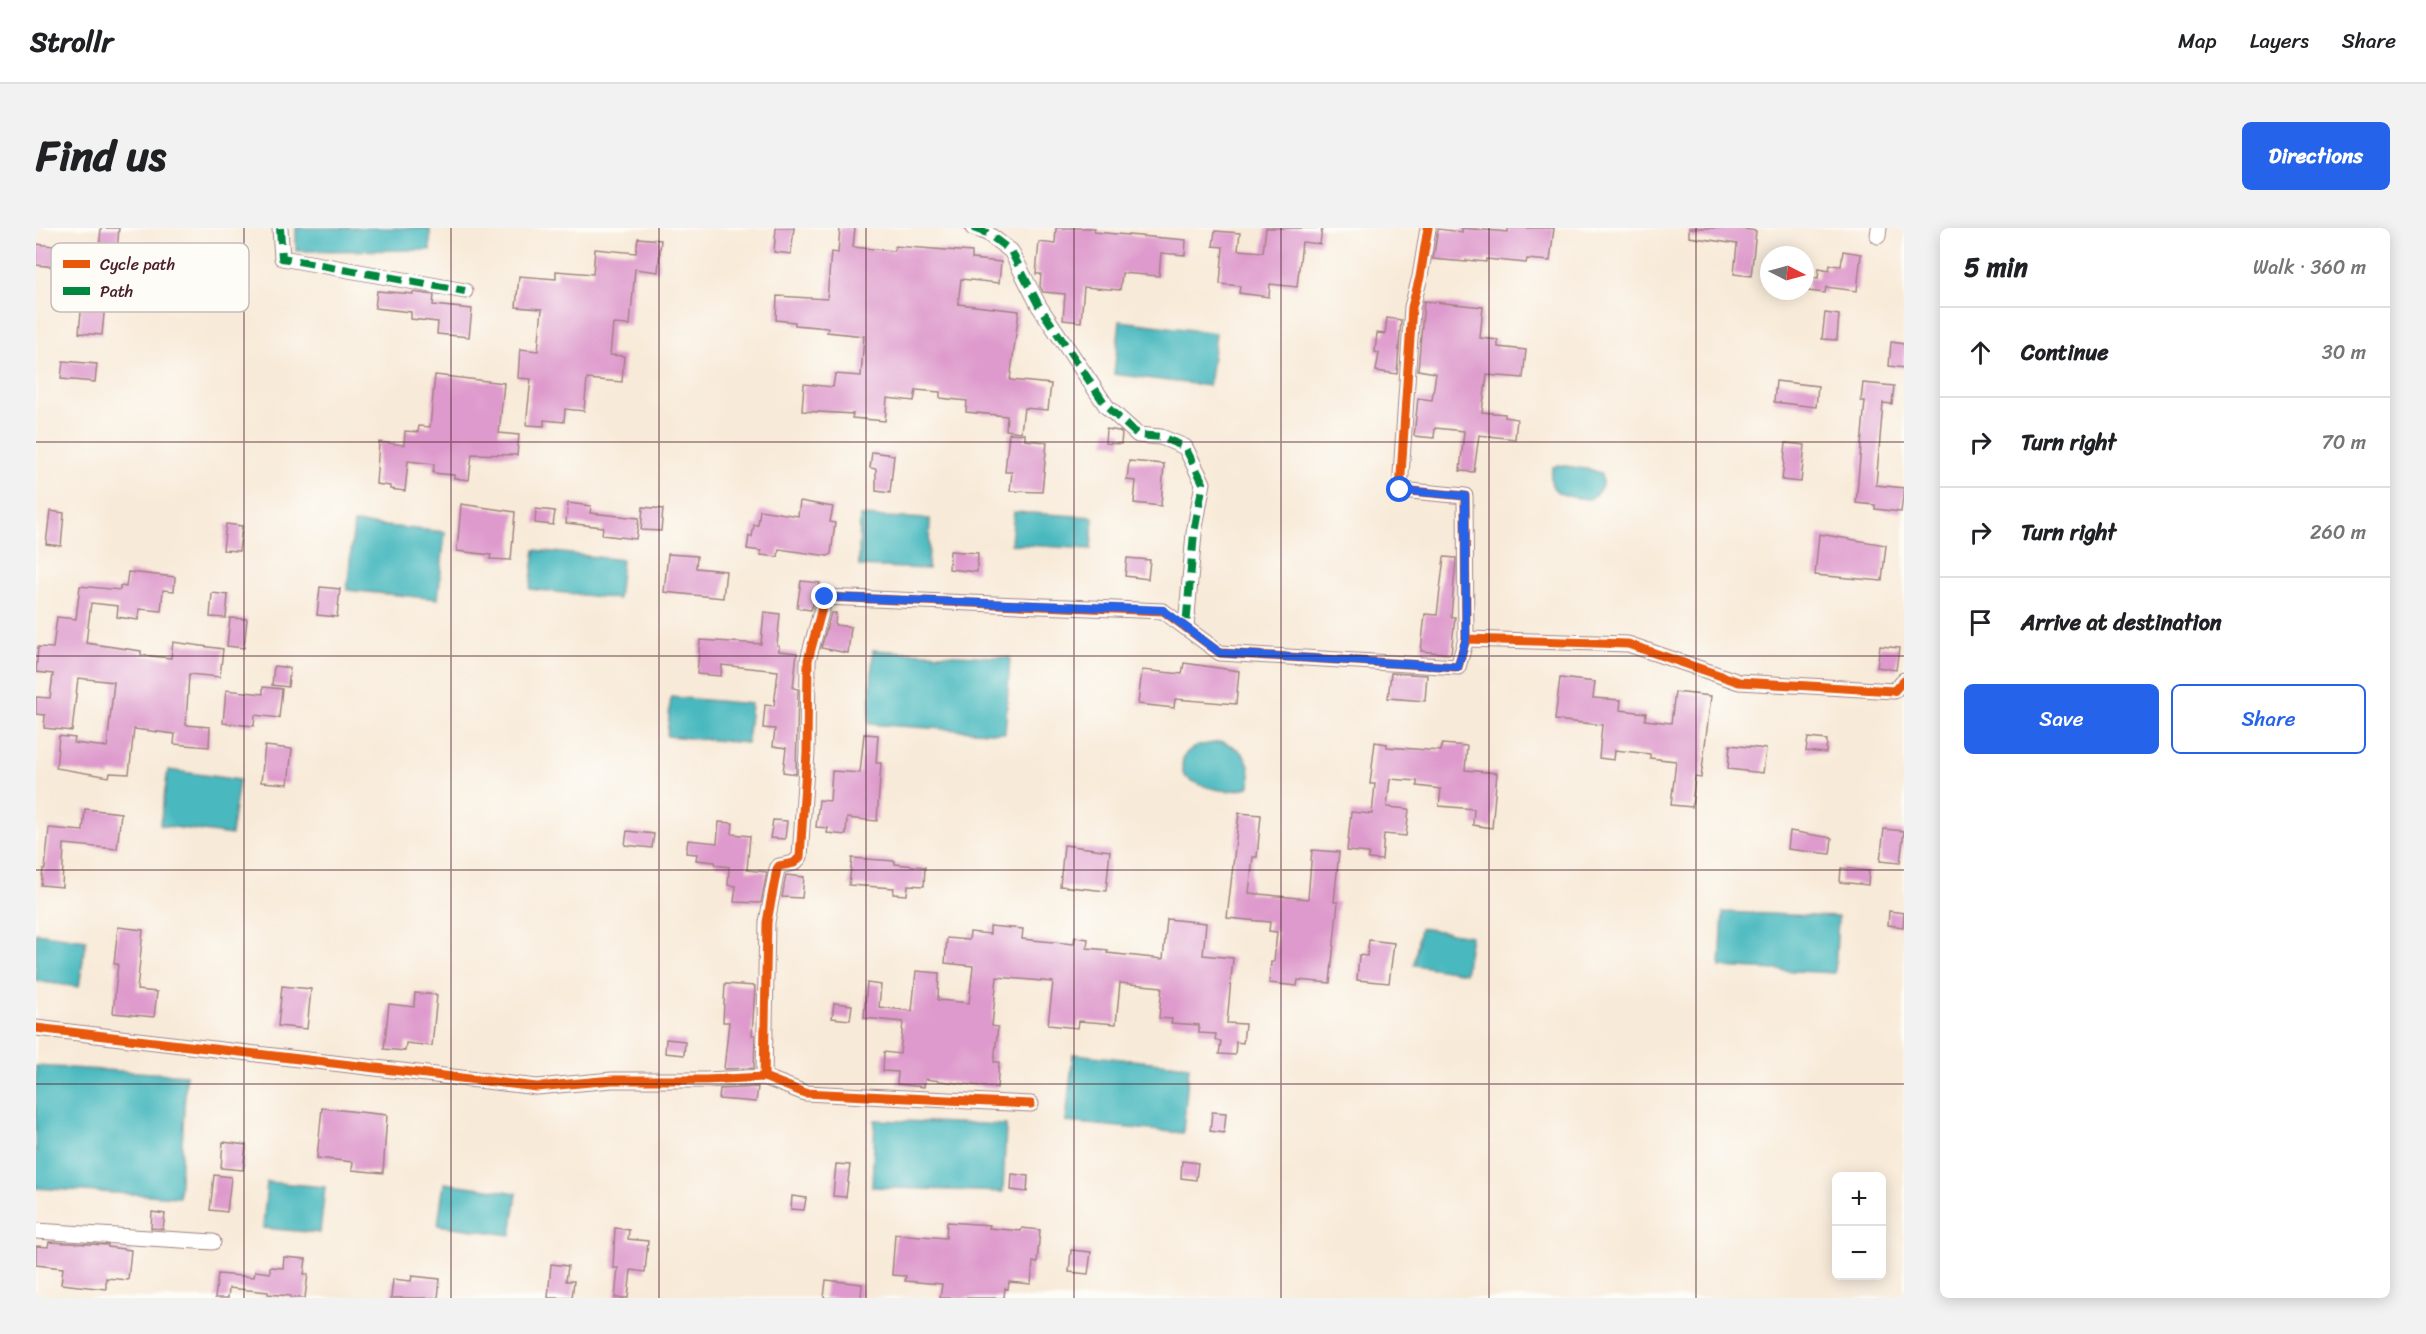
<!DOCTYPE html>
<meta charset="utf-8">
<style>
body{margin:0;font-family:Sriracha,sans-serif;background:#f2f2f2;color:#202124}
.controls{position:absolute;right:18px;bottom:18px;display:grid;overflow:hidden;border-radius:9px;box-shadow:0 3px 15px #0003}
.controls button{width:54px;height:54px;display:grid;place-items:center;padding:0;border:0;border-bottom:2px solid #e0e0e0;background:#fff;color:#202124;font:30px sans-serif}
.compass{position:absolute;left:1724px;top:18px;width:54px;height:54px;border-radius:50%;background:#fff;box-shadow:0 3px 15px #0003;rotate:96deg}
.stop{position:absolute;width:18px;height:18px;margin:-14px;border:4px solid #2563eb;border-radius:50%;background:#fff}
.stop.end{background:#2563eb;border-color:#fff;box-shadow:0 2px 6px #0008}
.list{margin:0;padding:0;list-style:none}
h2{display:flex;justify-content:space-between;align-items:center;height:78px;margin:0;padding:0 24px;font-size:26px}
h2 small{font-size:20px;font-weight:400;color:#757577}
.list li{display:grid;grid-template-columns:39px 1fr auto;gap:18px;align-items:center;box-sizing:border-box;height:90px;padding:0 24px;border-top:2px solid #e0e0e0}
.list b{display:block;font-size:22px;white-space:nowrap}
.list em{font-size:20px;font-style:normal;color:#757577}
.actions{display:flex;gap:12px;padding:18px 24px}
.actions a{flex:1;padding:14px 0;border:2px solid #2563eb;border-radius:9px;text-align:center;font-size:21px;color:#2563eb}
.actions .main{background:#2563eb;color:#fff}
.icon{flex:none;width:33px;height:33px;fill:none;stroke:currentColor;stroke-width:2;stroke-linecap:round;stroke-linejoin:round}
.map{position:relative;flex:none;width:1868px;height:1070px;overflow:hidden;border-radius:9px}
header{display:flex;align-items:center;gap:36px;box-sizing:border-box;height:84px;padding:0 30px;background:#fff;border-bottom:2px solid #e0e0e0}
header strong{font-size:28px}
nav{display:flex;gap:33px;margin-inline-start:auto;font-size:21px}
.intro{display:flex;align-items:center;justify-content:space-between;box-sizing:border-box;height:144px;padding:0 36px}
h1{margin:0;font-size:42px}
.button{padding:15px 27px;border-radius:9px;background:#2563eb;color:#fff;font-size:21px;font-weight:700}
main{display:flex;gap:36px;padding:0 36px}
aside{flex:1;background:#fff;border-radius:9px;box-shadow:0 3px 15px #0003}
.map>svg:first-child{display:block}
.water{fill:#4ab9bf;stroke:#4a6c75;stroke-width:1.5}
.building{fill:#de9acc}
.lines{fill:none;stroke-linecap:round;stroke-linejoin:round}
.minor-casing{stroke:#a18482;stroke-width:17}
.minor{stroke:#fff;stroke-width:15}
.quiet{stroke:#00873e;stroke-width:8;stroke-dasharray:15 8;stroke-linecap:butt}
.cycleway-casing{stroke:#fdfcf7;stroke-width:13}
.cycleway{stroke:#e8590c;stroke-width:9}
.route{stroke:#2563eb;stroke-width:8}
.grid{fill:none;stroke:#4a1f2b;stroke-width:1.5;stroke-opacity:0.55}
.key{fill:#fdfcf7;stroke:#c7baba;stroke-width:1.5}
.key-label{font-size:16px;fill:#4a1f2b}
</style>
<header>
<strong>Strollr</strong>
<nav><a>Map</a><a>Layers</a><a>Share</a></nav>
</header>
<div class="intro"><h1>Find us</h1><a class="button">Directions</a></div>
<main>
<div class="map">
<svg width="1868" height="1070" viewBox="0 0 1868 1070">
<rect width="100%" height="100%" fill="#fdfcf7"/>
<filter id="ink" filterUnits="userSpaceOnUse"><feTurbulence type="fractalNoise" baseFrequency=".0167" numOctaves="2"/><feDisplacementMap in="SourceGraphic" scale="12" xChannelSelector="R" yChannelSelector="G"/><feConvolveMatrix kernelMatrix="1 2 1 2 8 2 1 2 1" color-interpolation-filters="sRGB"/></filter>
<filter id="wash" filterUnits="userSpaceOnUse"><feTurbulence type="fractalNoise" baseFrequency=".008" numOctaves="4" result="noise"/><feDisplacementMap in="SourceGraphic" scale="24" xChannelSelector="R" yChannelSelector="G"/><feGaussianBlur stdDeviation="1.35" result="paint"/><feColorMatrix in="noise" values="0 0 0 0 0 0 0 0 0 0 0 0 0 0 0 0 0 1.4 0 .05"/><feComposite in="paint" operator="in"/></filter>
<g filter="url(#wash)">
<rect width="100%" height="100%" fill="#f8ead8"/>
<g class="water">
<polygon points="260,0 394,0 394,22 260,23"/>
<polygon points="1084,93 1180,105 1173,158 1078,146"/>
<path d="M1522,237L1556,242L1564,245C1570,257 1563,264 1554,271C1533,269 1507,268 1517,239Z"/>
<polygon points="978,284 1057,289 1055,321 975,316"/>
<polygon points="824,288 894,291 892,341 823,338"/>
<polygon points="318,295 409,304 402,371 311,362"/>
<polygon points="499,322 586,332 582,371 494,361"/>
<polygon points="837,422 974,430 969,505 833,496"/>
<polygon points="635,469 715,476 711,515 631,508"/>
<path d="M1187,514C1211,523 1215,533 1214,558C1194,568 1166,560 1148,548C1139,519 1164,516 1187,514Z"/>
<polygon points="132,542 203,552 195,607 124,597"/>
<polygon points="1687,684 1802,689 1799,745 1684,739"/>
<polygon points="1384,700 1435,708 1429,745 1378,737"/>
<polygon points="0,705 50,712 43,759 0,753"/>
<polygon points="1037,826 1153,838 1147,905 1030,894"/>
<polygon points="0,838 150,847 143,969 0,960"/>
<polygon points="839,892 970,897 967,964 836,959"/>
<polygon points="231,954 289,959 284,1005 227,1000"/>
<polygon points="408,955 481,965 475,1007 402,997"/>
</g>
<g id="blocks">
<g class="building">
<polygon points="65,0 83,0 79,45 72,44 66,107 43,105 49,42 0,37 0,16 63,23"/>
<polygon points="740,0 758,0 755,26 738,24"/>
<polygon points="804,0 819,0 817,19 858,23 859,18 936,24 936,31 965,34 963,55 925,51 922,76 983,83 974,152 1015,156 1012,182 988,180 985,204 970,202 971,188 930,184 931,173 904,170 904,164 880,162 878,173 851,170 849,193 816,190 817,186 766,183 768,156 797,159 799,146 825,148 828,108 791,104 792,100 759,97 759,94 740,92 741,68 791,71 795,24 802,25"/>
<polygon points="1020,0 1059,0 1058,4 1150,12 1149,27 1125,25 1123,48 1086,45 1084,62 1048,59 1045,94 1027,92 1029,66 1007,64 1004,58 1005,46 1000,46 1003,14 1019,16"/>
<polygon points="1230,0 1286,0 1284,16 1266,14 1261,59 1234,56 1233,69 1203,65 1204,58 1184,56 1187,19 1177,18 1179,3 1204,5 1202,22 1227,24"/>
<polygon points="1426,0 1472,4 1472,0 1518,0 1514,33 1491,31 1490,35 1450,31 1450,34 1430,32 1430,34 1397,31 1402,1 1426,4"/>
<polygon points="1653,0 1703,0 1720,3 1715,48 1698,46 1701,16 1653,9"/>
<polygon points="602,10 625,12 622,44 599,41 594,97 577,96 574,127 588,128 586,154 551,151 548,183 529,181 528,194 508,192 508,198 490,197 495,151 482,150 484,121 502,123 506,81 480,79 483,48 520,51 520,43 557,46 559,21 600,25"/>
<polygon points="1807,23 1825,26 1821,63 1790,59 1789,65 1772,63 1773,49 1782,50 1783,40 1793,42 1794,37 1805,38"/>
<polygon points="341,63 377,66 377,64 398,67 397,77 436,81 433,109 401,106 402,94 375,91 375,84 339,80"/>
<polygon points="1388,73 1447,79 1444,110 1462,112 1462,119 1490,122 1487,150 1451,147 1446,184 1469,186 1469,189 1481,191 1479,211 1443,207 1438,244 1424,243 1428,203 1399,200 1398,210 1378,208 1382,170 1396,172 1400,145 1382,142"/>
<polygon points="1789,85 1803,87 1801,112 1786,111"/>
<polygon points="1351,90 1365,92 1361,146 1340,143 1343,125 1339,124 1341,105 1349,106"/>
<polygon points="1855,114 1868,116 1868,140 1853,138"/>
<polygon points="27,133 61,136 59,154 25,151"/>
<polygon points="399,147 468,155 463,205 483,207 481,227 436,226 433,252 418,250 418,247 397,245 398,236 372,233 369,263 354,261 354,258 340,256 343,214 368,217 369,203 382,204 383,198 394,199"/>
<polygon points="1740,153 1782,158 1780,179 1738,174"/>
<polygon points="1827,155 1858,158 1856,176 1847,175 1840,257 1868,260 1865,284 1839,281 1839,277 1820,275 1829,173 1825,173"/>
<polygon points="1070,201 1083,203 1086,205 1085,216 1069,215"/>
<polygon points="973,205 989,206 989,212 1011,214 1006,264 974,263 976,244 969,244"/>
<polygon points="1750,215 1769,217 1765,254 1746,252"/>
<polygon points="836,224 858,227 854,265 840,263 840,241 834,240"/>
<polygon points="1093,233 1128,236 1125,278 1098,275 1100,253 1091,252"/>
<polygon points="764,273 797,279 794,294 799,295 795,326 792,328 743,321 742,329 725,327 725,323 711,321 713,308 716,309 718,297 722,297 724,282 762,288"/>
<polygon points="532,275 555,278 554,285 603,290 600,311 566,307 567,299 530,295"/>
<polygon points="425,276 479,284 475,332 454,331 455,327 421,323"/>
<polygon points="607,279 627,281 625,303 605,302"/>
<polygon points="500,281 519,283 517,297 499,295"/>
<polygon points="14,283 28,285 25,318 10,316"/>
<polygon points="190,296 206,298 203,323 187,322"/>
<polygon points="1783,306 1850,317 1846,353 1779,347"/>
<polygon points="914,323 942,325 941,344 913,341"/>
<polygon points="632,326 661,328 660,340 690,343 687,370 628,364"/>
<polygon points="1408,329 1420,330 1415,389 1419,389 1415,426 1385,423 1389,386 1401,387"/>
<polygon points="1091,330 1114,332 1112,351 1089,348"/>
<polygon points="92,344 139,349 138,363 127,362 125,383 103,381 102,392 81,389 82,378 55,375 50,415 105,423 105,427 135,430 137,414 187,421 184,449 153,446 150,497 174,499 173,519 138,516 139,506 98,501 93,546 74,545 73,549 20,540 23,508 39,510 38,515 71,519 78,454 42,450 36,503 8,500 9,487 0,486 0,469 14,470 17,446 0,444 2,419 17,420 21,389 40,391 44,358 84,362 84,358 90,359"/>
<polygon points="765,353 784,355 775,382 761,380"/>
<polygon points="284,359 304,361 301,389 281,387"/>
<polygon points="176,365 192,367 190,390 174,389"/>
<polygon points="728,384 744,386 741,417 743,418 743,423 761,425 757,460 762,461 760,546 747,544 750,520 737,518 739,501 727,500 729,477 738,478 742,443 686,437 685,448 661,446 664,412 725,416"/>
<polygon points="795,385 800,385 799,397 815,399 812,425 785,420"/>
<polygon points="194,390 211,391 208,420 191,418"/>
<polygon points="1844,418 1863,420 1860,442 1841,439"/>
<polygon points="1148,435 1203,443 1200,476 1139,471 1138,480 1102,476 1106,442 1146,446"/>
<polygon points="238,438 254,440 252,459 236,457"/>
<polygon points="1355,445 1391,447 1389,473 1352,470"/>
<polygon points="1524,450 1559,454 1557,470 1585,472 1584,482 1610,485 1609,492 1635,495 1639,464 1675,468 1665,550 1659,549 1656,579 1635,577 1640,533 1614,530 1614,526 1579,522 1578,532 1563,530 1566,497 1519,492"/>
<polygon points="227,459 246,461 243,490 219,487 218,498 187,495 190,462 227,466"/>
<polygon points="828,506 842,507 840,535 845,535 841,593 811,590 810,607 791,605 792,600 780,599 783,572 794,573 796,543 824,545"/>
<polygon points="1772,510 1791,512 1790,525 1770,523"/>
<polygon points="1339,514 1351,516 1351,519 1405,523 1406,516 1431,518 1429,542 1461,545 1456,600 1437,597 1438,581 1403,578 1405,561 1381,558 1381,553 1354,551 1351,579 1373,581 1370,608 1348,606 1346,632 1332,631 1333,625 1311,623 1315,584 1336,586 1339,556 1334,556"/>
<polygon points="1694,517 1730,521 1727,545 1692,541"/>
<polygon points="229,518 256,521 252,556 225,554"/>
<polygon points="49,581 85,585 81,621 28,616 26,659 5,657 7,641 9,641 13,600 47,603"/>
<polygon points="1203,585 1225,587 1221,629 1217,629 1213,665 1272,671 1276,622 1303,624 1298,674 1302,674 1294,755 1262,752 1261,758 1233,755 1235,734 1238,734 1241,704 1233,703 1234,694 1191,690"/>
<polygon points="737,592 751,593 749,611 734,610"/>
<polygon points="683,594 697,595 696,606 714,608 711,642 731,644 725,675 698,674 700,658 692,657 693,639 679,637 679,634 660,632 661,626 650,625 652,612 681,615"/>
<polygon points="1848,601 1868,603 1864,635 1844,633"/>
<polygon points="591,603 618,606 616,620 589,617"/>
<polygon points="1754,603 1796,610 1794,626 1752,621"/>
<polygon points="1028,617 1074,623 1070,663 1024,658"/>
<polygon points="816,630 859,633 859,636 889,639 888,658 872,657 871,667 857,666 858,660 813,657"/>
<polygon points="1805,640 1833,643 1832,657 1804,654"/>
<polygon points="750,647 768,649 766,670 746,669"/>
<polygon points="1853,683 1868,685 1867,699 1852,697"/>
<polygon points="1131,691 1170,695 1167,727 1197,730 1191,795 1209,796 1207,815 1200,814 1199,827 1183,826 1185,813 1179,812 1180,806 1163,805 1163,797 1135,795 1136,791 1123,790 1126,759 1084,755 1080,796 1043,793 1042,800 1012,797 1017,754 961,749 956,798 962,799 958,834 963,834 961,860 889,851 888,859 861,856 862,844 847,843 848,824 864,826 867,794 828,790 831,755 845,757 843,779 876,783 880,743 903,745 902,772 933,775 937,738 909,735 911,710 933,712 934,704 954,706 954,698 987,701 986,711 1038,716 1039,709 1052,711 1051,720 1072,722 1071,725 1127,731"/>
<polygon points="82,699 107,702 101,762 121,764 118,789 77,785 82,736 78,736"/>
<polygon points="1333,712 1358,715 1353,755 1321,752 1323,727 1331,728"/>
<polygon points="689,756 719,758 716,807 719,807 718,840 688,841 693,794 687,794"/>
<polygon points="246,758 275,761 271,801 242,798"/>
<polygon points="379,765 401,767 396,818 370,815 369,823 348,821 353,776 378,779"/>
<polygon points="798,775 816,777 814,792 796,790"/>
<polygon points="630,811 649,813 648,827 629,825"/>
<polygon points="722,859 720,874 683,871 684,861"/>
<polygon points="286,880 351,887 347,945 316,942 317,934 281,930"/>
<polygon points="1176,884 1190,885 1188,905 1174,903"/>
<polygon points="187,914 210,917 207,942 185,940"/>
<polygon points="1146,933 1162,935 1160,952 1145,950"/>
<polygon points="800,936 814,937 810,969 797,968"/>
<polygon points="976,946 992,948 991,964 975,962"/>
<polygon points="178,947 195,949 191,984 174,982"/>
<polygon points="756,968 770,970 768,982 755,981"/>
<polygon points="116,984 129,986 127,1001 115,1000"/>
<polygon points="911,994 954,997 953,1000 985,1003 986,1000 1004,1002 1001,1035 997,1034 995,1056 973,1054 972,1061 969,1060 968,1070 904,1070 906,1056 869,1053 870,1048 856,1047 859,1006 910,1010"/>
<polygon points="579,1000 593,1002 592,1011 612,1013 609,1044 595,1042 592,1070 579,1070 582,1040 577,1040"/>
<polygon points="13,1014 72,1017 72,1019 95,1022 92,1052 70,1050 70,1061 25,1056 27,1040 0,1037 0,1018 12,1019"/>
<polygon points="1035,1022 1055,1024 1052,1046 1033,1044"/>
<polygon points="248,1029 270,1031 268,1046 272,1046 269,1070 254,1070 254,1068 232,1066 232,1064 193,1060 192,1070 179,1070 182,1046 218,1049 219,1043 234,1045 234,1039 247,1040"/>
<polygon points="515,1036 532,1038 530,1053 538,1053 536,1070 512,1070"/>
<polygon points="376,1048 404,1051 402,1070 355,1070 357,1051 375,1053"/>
<polygon points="790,1052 826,1056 825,1070 788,1070"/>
</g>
</g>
</g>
<g filter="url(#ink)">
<use href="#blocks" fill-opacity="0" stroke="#a18482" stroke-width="1.5"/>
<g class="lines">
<defs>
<g id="minor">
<polyline points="244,0 246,30 429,63"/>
<polyline points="937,0 951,5 975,23 1003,78 1071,179 1102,207 1125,209 1149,219 1167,255 1158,305 1150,399"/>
<polyline points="1392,0 1384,49 1376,79 1364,262 1429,268 1430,411 1592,416 1703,454 1858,463 1868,452"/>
<polyline points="1842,8 1843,0"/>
<polyline points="0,800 501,859 576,852 670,852 728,849 769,865 995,876"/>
<polyline points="728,849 731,694 741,641 743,638 758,635 764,629 771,525 772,432 789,369 1127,383 1184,425 1422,439 1430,411"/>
<polyline points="0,1003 177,1014"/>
</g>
</defs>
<use href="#minor" class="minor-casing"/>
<use href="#minor" class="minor"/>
<g class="quiet">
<polyline points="244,0 246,30 429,63"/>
<polyline points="937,0 951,5 975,23 1003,78 1071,179 1102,207 1125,209 1149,219 1167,255 1158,305 1150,399"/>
</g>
<defs>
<g id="cycleway">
<polyline points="1392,0 1384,49 1376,79 1364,262 1429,268 1430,411 1592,416 1703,454 1858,463 1868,452"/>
<polyline points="0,800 501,859 576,852 670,852 728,849 769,865 995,876"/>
<polyline points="728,849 731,694 741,641 743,638 758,635 764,629 771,525 772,432 789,369 1127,383 1184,425 1422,439 1430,411"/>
</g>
</defs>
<use href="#cycleway" class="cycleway-casing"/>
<use href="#cycleway" class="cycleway"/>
</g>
</g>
<g class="lines" filter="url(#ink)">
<polyline class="route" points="789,369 1127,382 1184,425 1422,439 1430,411 1429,268 1364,262"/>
</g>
<path class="grid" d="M208,0V1070M415,0V1070M623,0V1070M830,0V1070M1038,0V1070M1245,0V1070M1453,0V1070M1660,0V1070M0,214H1868M0,428H1868M0,642H1868M0,856H1868"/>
<rect x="15" y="15" width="198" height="69" rx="9" class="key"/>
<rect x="27" y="32" width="27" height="8" fill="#e8590c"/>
<rect x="27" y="59" width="27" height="8" fill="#00873e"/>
<g class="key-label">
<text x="64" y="42">Cycle path</text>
<text x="64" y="69">Path</text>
</g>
</svg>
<div class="controls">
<button>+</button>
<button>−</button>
</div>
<svg class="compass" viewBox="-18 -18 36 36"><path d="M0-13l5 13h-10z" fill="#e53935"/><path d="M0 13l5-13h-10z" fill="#757577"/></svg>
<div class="stop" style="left:1364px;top:262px"></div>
<div class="stop end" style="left:789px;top:369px"></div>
</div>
<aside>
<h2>5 min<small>Walk · 360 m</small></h2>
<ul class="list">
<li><svg class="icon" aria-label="ahead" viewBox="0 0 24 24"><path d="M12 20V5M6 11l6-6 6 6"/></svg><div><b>Continue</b></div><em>30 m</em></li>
<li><svg class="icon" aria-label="right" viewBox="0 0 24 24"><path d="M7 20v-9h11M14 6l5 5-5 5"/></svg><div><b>Turn right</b></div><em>70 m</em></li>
<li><svg class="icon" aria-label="right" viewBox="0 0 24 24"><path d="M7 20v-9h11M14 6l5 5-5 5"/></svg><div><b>Turn right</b></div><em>260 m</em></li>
<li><svg class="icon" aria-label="arrive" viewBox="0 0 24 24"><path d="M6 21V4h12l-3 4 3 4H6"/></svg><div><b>Arrive at destination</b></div></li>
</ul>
<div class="actions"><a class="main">Save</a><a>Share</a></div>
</aside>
</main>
